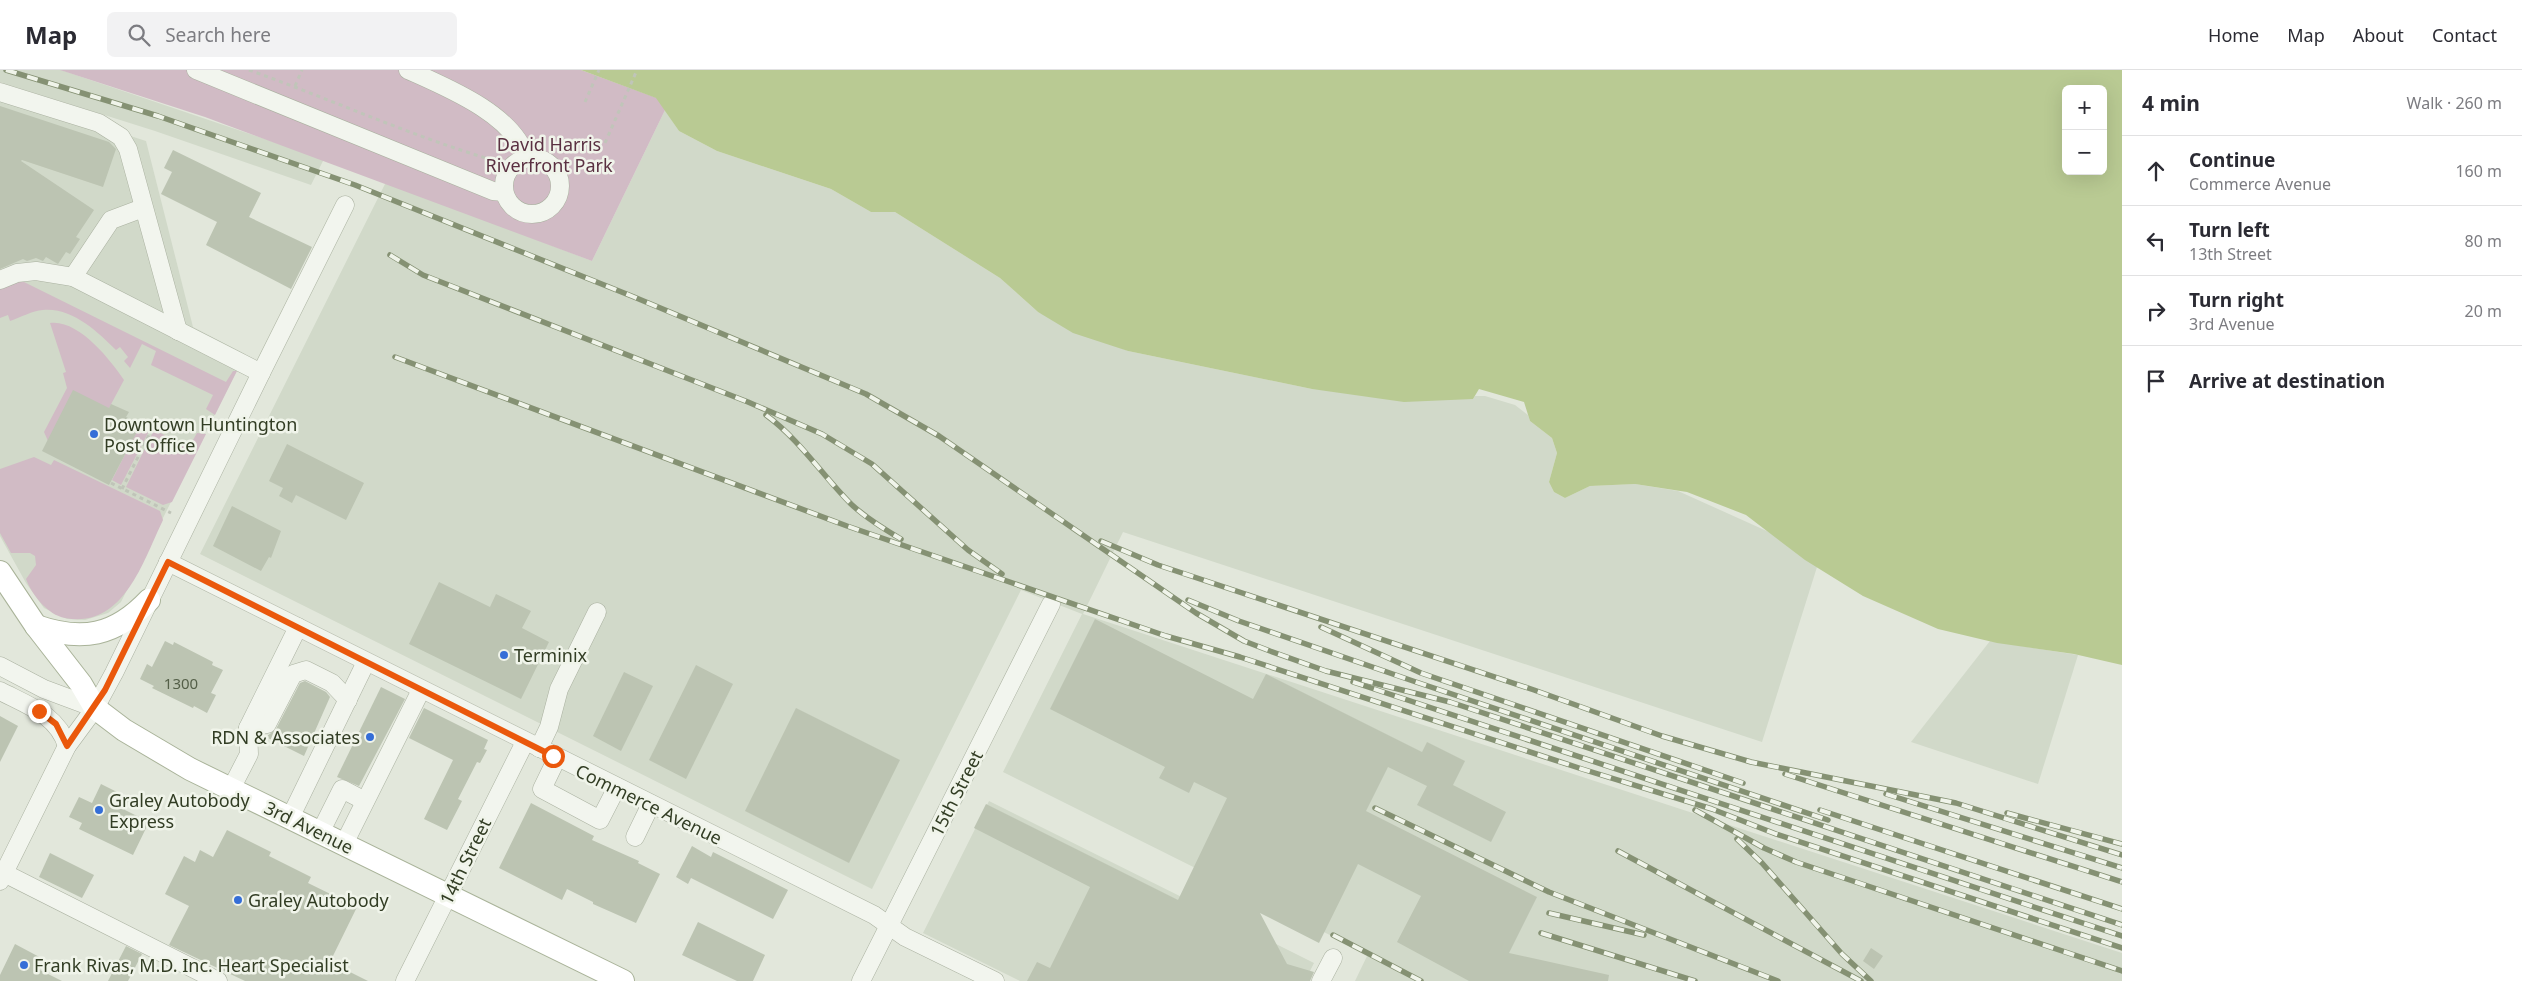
<!DOCTYPE html>
<meta charset="utf-8">
<style>
body{margin:0;font-family:"Noto Sans",sans-serif;background:#f2f2f3;color:#2b2b33}
.controls{position:absolute;right:15px;top:15px;display:grid;overflow:hidden;border-radius:8px;box-shadow:0 5px 20px #0002}
.controls button{width:45px;height:45px;display:grid;place-items:center;padding:0;border:0;border-bottom:1px solid #e1e1e2;background:#fff;color:#2b2b33;font:25px sans-serif}
.stop{position:absolute;width:15px;height:15px;margin:-11px;border:4px solid #ea580c;border-radius:50%;background:#fff}
.stop.end{background:#ea580c;border-color:#fff;box-shadow:0 1px 5px #0008}
.list{margin:0;padding:0;list-style:none}
h2{display:flex;justify-content:space-between;align-items:center;height:65px;margin:0;padding:0 20px;font-size:21px}
h2 small{font-size:16px;font-weight:400;color:#7c7c81}
.list li{display:grid;grid-template-columns:32px 1fr auto;gap:15px;align-items:center;box-sizing:border-box;height:70px;padding:0 20px;border-top:1px solid #e1e1e2}
.list b{display:block;font-size:19px;white-space:nowrap}
.list p{margin:0;font-size:16px;white-space:nowrap;color:#7c7c81}
.list em{font-size:16px;font-style:normal;color:#7c7c81}
.icon{flex:none;width:28px;height:28px;fill:none;stroke:currentColor;stroke-width:2;stroke-linecap:round;stroke-linejoin:round}
.map{position:relative;flex:none;width:2122px;height:911px;overflow:hidden}
header{display:flex;align-items:center;gap:30px;box-sizing:border-box;height:70px;padding:0 25px;background:#fff;border-bottom:1px solid #e1e1e2}
header strong{font-size:24px}
nav{display:flex;gap:28px;margin-inline-start:auto;font-size:18px}
.search{width:350px;height:45px;background:#f2f2f3;display:flex;align-items:center;gap:12px;box-sizing:border-box;padding:0 18px;border-radius:8px;color:#7c7c81;font-size:19px}
main{display:flex}
aside{flex:1;background:#fff}
.map>svg:first-child{display:block}
.built{fill:#d1d9c9}
.green{fill:#d1bbc5}
.water{fill:#b9ca93;fill-rule:evenodd}
.building{fill:#bcc4b2}
.lines{fill:none;stroke-linecap:round;stroke-linejoin:round}
.minor-casing{stroke:#aab1a0;stroke-width:19}
.major-casing{stroke:#a9b399;stroke-width:24}
.path{stroke:#c0c5b9;stroke-width:3;stroke-dasharray:4 4;stroke-linecap:butt}
.minor{stroke:#f2f5ee;stroke-width:18}
.major{stroke:#fff;stroke-width:22}
.rail-casing{stroke:#859173;stroke-width:5.5}
.rail{stroke:#f0f4ea;stroke-width:4;stroke-dasharray:11;stroke-linecap:butt}
.route{stroke:#ea580c;stroke-width:6}
.poi-dot{fill:#356ed7;stroke:#f0f4ea;stroke-width:2}
.labels{text-anchor:middle;dominant-baseline:central;stroke-width:5;stroke-linejoin:round;paint-order:stroke}
.number-label{font-size:15px;fill:#545f48}
.park-label{font-size:18px;fill:#5a3041;stroke:#f0f4ea}
.poi-label{font-size:18px;fill:#323d24;stroke:#f0f4ea;text-anchor:start}
.street-label{font-size:18px;fill:#323d24;stroke:#f0f4ea}
</style>
<header>
<strong>Map</strong>
<div class="search"><svg class="icon" aria-label="search" viewBox="0 0 24 24"><circle cx="10" cy="10" r="6"/><path d="M15 15l6 6"/></svg>Search here</div>
<nav><a>Home</a><a>Map</a><a>About</a><a>Contact</a></nav>
</header>
<main>
<div class="map">
<svg width="2122" height="911" viewBox="0 0 2122 911">
<rect width="100%" height="100%" fill="#e2e7db"/>
<g class="built">
<polygon points="0,0 61,0 324,89 311,115 155,61 0,12"/>
<polygon points="0,24 146,71 193,257 245,284 121,532 108,543 85,550 67,549 44,538 26,513 0,466"/>
<polygon points="665,40 679,61 717,81 831,119 871,142 895,142 1000,208 1038,242 1128,281 1312,319 1473,329 1475,326 1485,326 1515,335 1528,345 1530,351 1552,368 1557,383 1549,412 1554,422 1565,428 1590,416 1635,414 1678,421 1769,462 1817,497 1762,672 1123,462 1083,544 2122,883 2122,911 1355,911 1368,884 1003,702 1082,544 1021,520 872,819 200,484 386,112 592,191"/>
<polygon points="1990,571 2078,585 2038,714 1911,672"/>
<polygon points="989,731 1314,893 1305,911 1020,911 923,863"/>
</g>
<g class="green">
<polygon points="60,0 581,0 657,28 665,40 592,191 205,47"/>
<path d="M22,211L226,312L233,301H237L215,345L206,339L213,325L151,295L156,281L142,274L130,298L124,291L128,287L120,277L116,280C98,262 72,237 43,240C32,241 21,247 10,251L8,245L0,248V218Z"/>
<path d="M50,253C78,249 110,289 124,310L109,338L48,371L44,362L67,318L63,303L66,302Z"/>
<polygon points="139,357 149,361 121,415 112,410"/>
<polygon points="154,360 189,377 197,363 206,364 172,432 163,435 126,417"/>
<path d="M34,387L51,395L54,390L160,441L163,450C143,491 124,559 65,548C48,545 32,525 26,509L36,495L35,486L30,483H11L0,463V399Z"/>
</g>
<path class="water" d="M581,0H2122V595L2074,584L1997,573L1938,559L1863,526L1805,490L1746,445L1687,422L1635,414L1590,416L1565,428L1554,422L1549,412L1557,383L1552,368L1530,351L1524,332L1479,319L1473,329L1404,332L1312,319L1128,281L1073,263L1038,242L1000,208L895,142H871L831,119L717,81L679,61L656,28ZM2066,19H2103V101H2066Z"/>
<g class="building">
<polygon points="0,36 109,72 116,79 103,117 22,90 21,91 94,140 76,167 80,169 70,184 66,182 58,194 46,187 43,191 36,188 27,191 23,189 0,199"/>
<polygon points="173,80 261,123 249,147 312,177 291,219 206,175 217,152 161,124 172,102 164,98"/>
<polygon points="73,320 109,338 111,334 129,342 126,347 141,354 109,415 42,381"/>
<polygon points="287,374 364,413 346,450 296,425 292,433 279,426 283,418 269,411"/>
<polygon points="232,436 281,461 271,488 269,487 261,501 213,476"/>
<polygon points="439,512 490,537 496,524 531,541 522,558 549,572 521,629 409,574"/>
<polygon points="1095,549 1253,629 1266,604 1422,682 1427,672 1465,691 1453,715 1506,742 1491,772 1417,735 1427,716 1388,697 1366,741 1537,827 1509,883 1609,905 1608,911 1469,911 1397,872 1421,826 1358,794 1319,873 1260,843 1287,894 1314,902 1310,911 1027,911 1037,892 1050,898 1090,817 974,758 986,734 1178,830 1227,728 1194,712 1189,723 1159,708 1165,697 1050,639"/>
<polygon points="165,571 173,575 174,572 213,592 212,595 223,600 211,623 216,625 207,643 194,636 193,638 152,618 154,616 140,609 147,594 152,597"/>
<polygon points="696,595 733,614 686,709 649,690"/>
<polygon points="624,602 653,616 621,681 593,666"/>
<polygon points="305,611 326,622 330,627 304,686 266,667 276,659 300,613"/>
<polygon points="381,617 405,629 359,716 337,707"/>
<polygon points="424,638 488,670 484,679 487,680 480,693 477,692 458,729 462,731 447,760 424,749 453,690 409,668"/>
<polygon points="796,638 900,690 849,793 745,741"/>
<polygon points="0,646 18,656 0,692"/>
<polygon points="101,714 131,729 125,740 149,752 133,785 79,759 82,753 69,747 79,727 92,733"/>
<polygon points="531,733 594,766 592,770 639,791 638,793 660,804 636,853 593,834 593,832 567,819 562,830 499,798"/>
<polygon points="227,760 271,782 269,786 311,807 308,813 357,837 330,892 368,911 245,911 169,875 189,836 165,824 184,786 195,792 200,780 213,787"/>
<polygon points="692,776 711,787 713,782 788,820 773,849 691,808 688,814 676,807"/>
<polygon points="50,783 94,805 82,828 39,807"/>
<polygon points="698,852 765,885 753,911 737,911 682,885"/>
<polygon points="15,874 45,890 40,900 62,911 0,911 0,905"/>
<polygon points="126,876 142,884 128,911 108,911"/>
<polygon points="1871,878 1883,886 1874,899 1863,891"/>
</g>
<g class="lines">
<defs>
<g id="minor">
<polyline points="196,0 493,121 504,122"/>
<path d="M408,0C446,17 515,45 526,88"/>
<polyline points="0,22 99,53 121,67 128,79 178,261"/>
<circle cx="532" cy="116" r="28"/>
<polyline points="73,207 111,150 143,138"/>
<polyline points="0,210 17,203 36,201 73,207 261,303 345,135"/>
<polyline points="168,492 874,845 905,867 995,911"/>
<polyline points="0,596 44,619 95,638"/>
<path d="M0,621C27,635 58,645 67,676"/>
<polyline points="248,658 267,654 293,604 306,600 332,613 348,630"/>
<polyline points="539,678 549,657 559,619 597,542"/>
<polyline points="557,688 542,719 600,750 617,717"/>
<polyline points="231,719 249,684 248,658 298,557"/>
<polyline points="290,748 366,592"/>
<polyline points="320,763 342,719 365,731"/>
<polyline points="635,767 651,734"/>
<polyline points="344,774 421,620"/>
<polyline points="0,801 218,911"/>
<polyline points="0,811 67,676 95,638 114,603 261,303"/>
<polyline points="405,911 525,672"/>
<polyline points="861,911 1051,534"/>
<polyline points="1321,911 1333,888"/>
</g>
<g id="major">
<polyline points="0,502 36,556 81,614 95,638 124,660 190,699 623,911"/>
<path d="M36,556C82,572 115,566 149,530"/>
</g>
</defs>
<use href="#minor" class="minor-casing"/>
<use href="#major" class="major-casing"/>
<g class="path">
<path d="M249,0C333,30 413,67 499,92L509,100"/>
<polyline points="295,16 302,0"/>
<polyline points="585,32 599,0"/>
<polyline points="605,73 637,0"/>
<polyline points="111,413 171,443"/>
<polyline points="122,419 153,357"/>
</g>
<use href="#minor" class="minor"/>
<use href="#major" class="major"/>
<defs>
<g id="rail">
<polyline points="6,0 158,46 355,115 634,227 866,324 939,366 1196,543 1244,571 1270,581 1326,601 1450,632 2122,855"/>
<polyline points="390,185 423,205 748,332 822,364 872,394 968,480 1002,504"/>
<polyline points="395,287 847,456 1166,566 1240,587 1582,699 1712,739 1776,764 2122,878"/>
<path d="M766,345C800,370 822,405 851,434C866,448 884,459 901,469"/>
<polyline points="1101,471 1158,495 1534,620 1662,666 1751,692 1956,733 2122,785"/>
<polyline points="1188,530 1239,551 1413,611 1828,750"/>
<polyline points="1321,557 1421,603 1743,713"/>
<polyline points="1353,612 2122,866"/>
<polyline points="1785,704 2122,812"/>
<polyline points="1886,724 2122,798"/>
<polyline points="1375,738 1549,822 1778,911"/>
<polyline points="1695,740 1764,778 1796,792 2122,901"/>
<polyline points="1820,740 2122,839"/>
<polyline points="2007,743 2122,774"/>
<polyline points="1737,769 1762,793 1842,884 1871,911"/>
<polyline points="1618,781 1861,911"/>
<polyline points="1549,843 1644,865"/>
<polyline points="1541,863 1695,911"/>
<polyline points="1333,865 1421,911"/>
</g>
</defs>
<use href="#rail" class="rail-casing"/>
<use href="#rail" class="rail"/>
</g>
<g class="lines">
<polyline class="route" points="39,641 56,654 67,676 105,620 168,492 553,686"/>
</g>
<g class="poi-dot">
<circle cx="94" cy="364" r="5"/>
<circle cx="504" cy="585" r="5"/>
<circle cx="370" cy="667" r="5"/>
<circle cx="99" cy="740" r="5"/>
<circle cx="238" cy="830" r="5"/>
<circle cx="24" cy="895" r="5"/>
</g>
<g class="labels">
<g class="number-label">
<text x="181" y="613">1300</text>
</g>
<g class="park-label">
<text x="549" y="74">David Harris<tspan x="549" dy="21">Riverfront Park</tspan></text>
</g>
<g class="poi-label">
<text x="104" y="354">Downtown Huntington<tspan x="104" dy="21">Post Office</tspan></text>
<text x="514" y="585">Terminix</text>
<text x="360" y="667" text-anchor="end">RDN &amp; Associates</text>
<text x="109" y="730">Graley Autobody<tspan x="109" dy="21">Express</tspan></text>
<text x="248" y="830">Graley Autobody</text>
<text x="34" y="895">Frank Rivas, M.D. Inc. Heart Specialist</text>
</g>
<g class="street-label">
<text transform="translate(956 723) rotate(-63)">15th Street</text>
<text transform="translate(649 734) rotate(26)">Commerce Avenue</text>
<text transform="translate(309 757) rotate(26)">3rd Avenue</text>
<text transform="translate(465 791) rotate(-64)">14th Street</text>
</g>
</g>
</svg>
<div class="controls">
<button>+</button>
<button>−</button>
</div>
<div class="stop" style="left:553px;top:686px"></div>
<div class="stop end" style="left:39px;top:641px"></div>
</div>
<aside>
<h2>4 min<small>Walk · 260 m</small></h2>
<ul class="list">
<li><svg class="icon" aria-label="ahead" viewBox="0 0 24 24"><path d="M12 20V5M6 11l6-6 6 6"/></svg><div><b>Continue</b><p>Commerce Avenue</p></div><em>160 m</em></li>
<li><svg class="icon" aria-label="left" viewBox="0 0 24 24"><path d="M17 20v-9H6M10 6l-5 5 5 5"/></svg><div><b>Turn left</b><p>13th Street</p></div><em>80 m</em></li>
<li><svg class="icon" aria-label="right" viewBox="0 0 24 24"><path d="M7 20v-9h11M14 6l5 5-5 5"/></svg><div><b>Turn right</b><p>3rd Avenue</p></div><em>20 m</em></li>
<li><svg class="icon" aria-label="arrive" viewBox="0 0 24 24"><path d="M6 21V4h12l-3 4 3 4H6"/></svg><div><b>Arrive at destination</b></div></li>
</ul>
</aside>
</main>
